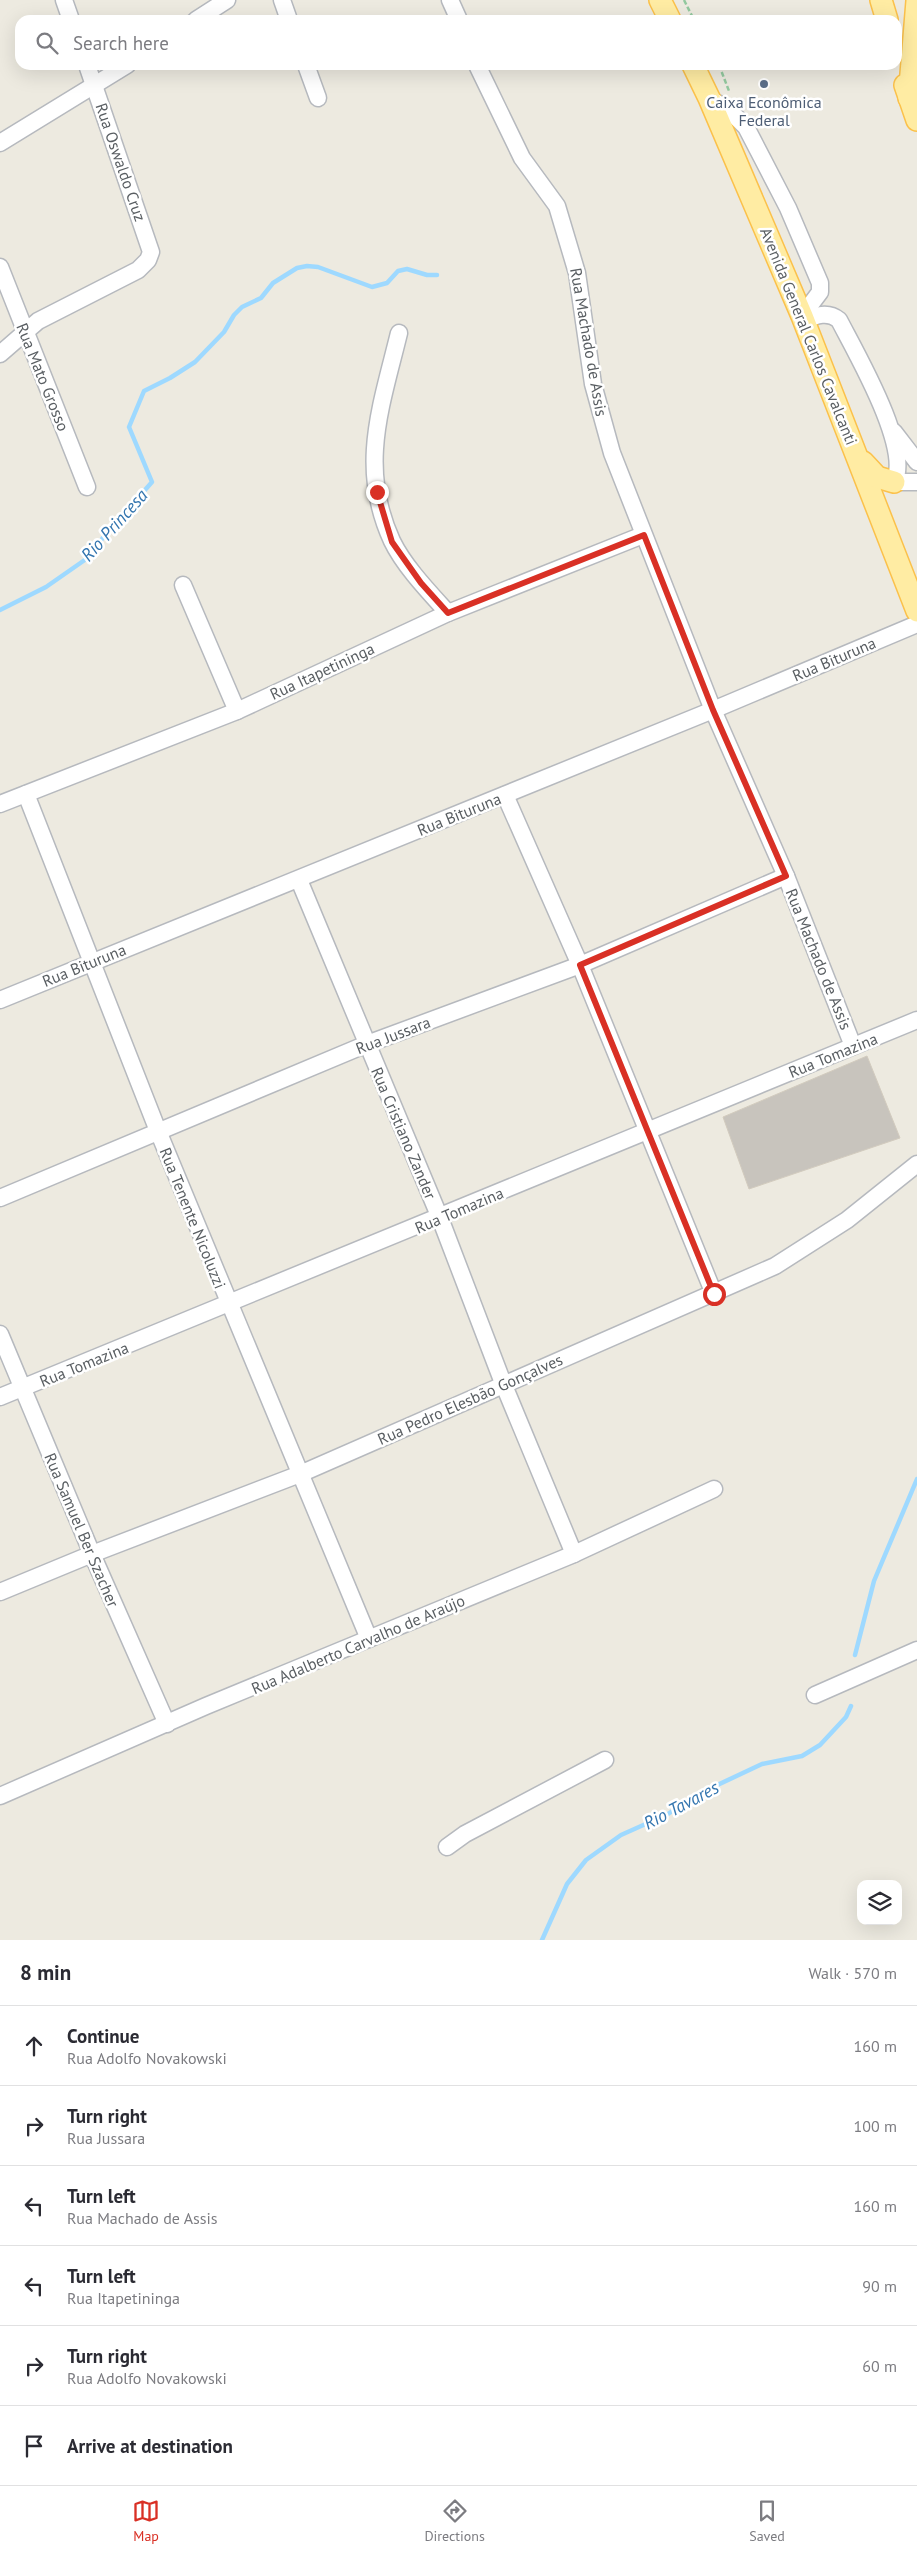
<!DOCTYPE html>
<meta charset="utf-8">
<style>
body{margin:0;font-family:"PT Sans",sans-serif;background:#f7f7f7;color:#2b2b33}
.controls{position:absolute;right:15px;bottom:15px;display:grid;overflow:hidden;border-radius:10px;box-shadow:0 5px 20px #0002}
.controls button{width:45px;height:45px;display:grid;place-items:center;padding:0;border:0;border-bottom:1px solid #e1e1e2;background:#fff;color:#2b2b33;font:25px sans-serif}
.stop{position:absolute;width:15px;height:15px;margin:-11px;border:4px solid #d93025;border-radius:50%;background:#fff}
.stop.end{background:#d93025;border-color:#fff;box-shadow:0 1px 5px #0008}
.list{margin:0;padding:0;list-style:none}
h2{display:flex;justify-content:space-between;align-items:center;height:65px;margin:0;padding:0 20px;font-size:21px}
h2 small{font-size:16px;font-weight:400;color:#7c7c81}
.list li{display:grid;grid-template-columns:32px 1fr auto;gap:15px;align-items:center;box-sizing:border-box;height:80px;padding:0 20px;border-top:1px solid #e1e1e2}
.list b{display:block;font-size:19px;white-space:nowrap}
.list p{margin:0;font-size:16px;white-space:nowrap;color:#7c7c81}
.list em{font-size:16px;font-style:normal;color:#7c7c81}
.icon{flex:none;width:28px;height:28px;fill:none;stroke:currentColor;stroke-width:2;stroke-linecap:round;stroke-linejoin:round}
.map{position:relative;flex:none;width:917px;height:1940px;overflow:hidden}
.search{position:absolute;background:#fff;box-shadow:0 5px 20px #0002;left:15px;right:15px;top:15px;height:55px;display:flex;align-items:center;gap:12px;box-sizing:border-box;padding:0 18px;border-radius:15px;color:#7c7c81;font-size:19px}
.sheet{height:545px;background:#fff}
nav{display:flex;justify-content:space-around;align-items:center;box-sizing:border-box;height:70px;border-top:1px solid #e1e1e2;background:#fff;font-size:14px;color:#7c7c81}
nav a{display:grid;justify-items:center;gap:2px}
nav .on{color:#d93025}
.map>svg:first-child{display:block}
.lines{fill:none;stroke-linecap:round;stroke-linejoin:round}
.stream{stroke:#9ed9ff;stroke-width:4.5}
.building{fill:#c8c4bd;stroke:#d2cbbe}
.minor-casing{stroke:#b6b9be;stroke-width:19}
.major-casing{stroke:#fbc14b;stroke-width:24}
.path{stroke:#93c99f;stroke-width:2.5;stroke-dasharray:5 2.5;stroke-linecap:butt}
.minor{stroke:#fff;stroke-width:16}
.major{stroke:#ffeca3;stroke-width:21}
.route{stroke:#d93025;stroke-width:6}
.service-dot{fill:#5c6f8a;stroke:#fff;stroke-width:2}
.labels{text-anchor:middle;dominant-baseline:central;stroke-width:5;stroke-linejoin:round;paint-order:stroke}
.service-label{font-size:16px;fill:#4e5e75;stroke:#fff}
.street-label{font-size:16px;fill:#595e62;stroke:#fff}
.water-label{font-size:18px;font-style:italic;fill:#3375af;stroke:#fff}
</style>
<div class="map">
<svg width="917" height="1940" viewBox="0 0 917 1940">
<rect width="100%" height="100%" fill="#edeae0"/>
<g class="lines">
<g class="stream">
<polyline points="0,610 46,587 89,557 102,539 152,482 129,427 144,391 170,378 195,362 224,332 234,315 242,307 261,298 273,283 297,268 307,266 318,267 372,287 387,283 398,271 407,269 427,275 437,275"/>
<polyline points="855,1655 874,1581 917,1479"/>
<polyline points="542,1940 567,1884 586,1860 621,1835 668,1814 694,1796 762,1764 802,1756 820,1745 846,1717 851,1706"/>
</g>
</g>
<polygon class="building" points="867,1056 900,1138 749,1189 723,1117"/>
<g class="lines">
<defs>
<g id="minor">
<polyline points="64,0 71,20"/>
<polyline points="282,0 289,20"/>
<polyline points="450,0 459,20"/>
<polyline points="196,20 227,0"/>
<polyline points="306,65 318,98"/>
<polyline points="477,65 522,158 557,206 577,273 593,384 612,453 713,710 786,876 853,1046"/>
<polyline points="709,98 730,111 746,127 788,208 820,283 820,292 802,316"/>
<polyline points="0,143 127,65"/>
<polyline points="0,267 87,487"/>
<path d="M804,321C816,315 828,311 839,320C856,353 912,449 894,482H917"/>
<path d="M399,333C381,407 358,467 392,541C404,566 429,592 448,613"/>
<polyline points="0,354 38,321 138,270 148,260 151,252 87,65"/>
<polyline points="894,432 917,462"/>
<polyline points="183,585 237,711"/>
<polyline points="26,794 158,1131 369,1639"/>
<polyline points="505,795 580,965 714,1294"/>
<polyline points="0,804 237,711 448,613 643,535"/>
<polyline points="299,880 440,1218 503,1383 574,1554"/>
<polyline points="0,1000 713,710 917,624"/>
<polyline points="0,1198 367,1044 580,965 786,876"/>
<polyline points="0,1334 92,1554 167,1724"/>
<polyline points="0,1397 917,1020"/>
<polyline points="0,1592 92,1554 300,1474 775,1266 847,1220 917,1164"/>
<polyline points="815,1695 917,1650"/>
<polyline points="0,1796 206,1706 574,1554 714,1489"/>
<polyline points="447,1847 465,1834 605,1760"/>
</g>
<g id="major">
<polyline points="660,0 670,20"/>
<polyline points="881,0 887,20"/>
<polyline points="693,65 709,98 802,316 917,611"/>
<polyline points="905,85 917,120"/>
<polyline points="909,98 917,1"/>
<polyline points="863,462 877,477 894,482"/>
</g>
</defs>
<use href="#minor" class="minor-casing"/>
<use href="#major" class="major-casing"/>
<g class="path">
<polyline points="684,0 694,20"/>
<polyline points="719,65 729,91"/>
</g>
<use href="#minor" class="minor"/>
<use href="#major" class="major"/>
</g>
<g class="lines">
<polyline class="route" points="377,492 392,542 421,583 448,613 644,535 713,710 786,876 580,965 714,1294"/>
</g>
<circle class="service-dot" cx="764" cy="84" r="5"/>
<g class="labels">
<g class="service-label">
<text x="764" y="102">Caixa Econômica<tspan x="764" dy="18">Federal</tspan></text>
</g>
<g class="street-label">
<text transform="translate(121 162) rotate(71)">Rua Oswaldo Cruz</text>
<text transform="translate(809 336) rotate(68)">Avenida General Carlos Cavalcanti</text>
<text transform="translate(589 342) rotate(80)">Rua Machado de Assis</text>
<text transform="translate(43 377) rotate(68)">Rua Mato Grosso</text>
<text transform="translate(834 659) rotate(-23)">Rua Bituruna</text>
<text transform="translate(322 671) rotate(-25)">Rua Itapetininga</text>
<text transform="translate(459 814) rotate(-22)">Rua Bituruna</text>
<text transform="translate(819 959) rotate(68)">Rua Machado de Assis</text>
<text transform="translate(84 965) rotate(-22)">Rua Bituruna</text>
<text transform="translate(393 1035) rotate(-21)">Rua Jussara</text>
<text transform="translate(833 1055) rotate(-22)">Rua Tomazina</text>
<text transform="translate(404 1133) rotate(67)">Rua Cristiano Zander</text>
<text transform="translate(459 1210) rotate(-23)">Rua Tomazina</text>
<text transform="translate(193 1218) rotate(68)">Rua Tenente Nicoluzzi</text>
<text transform="translate(84 1364) rotate(-22)">Rua Tomazina</text>
<text transform="translate(470 1399) rotate(-24)">Rua Pedro Elesbão Gonçalves</text>
<text transform="translate(82 1530) rotate(67)">Rua Samuel Ber Szacher</text>
<text transform="translate(358 1644) rotate(-23)">Rua Adalberto Carvalho de Araújo</text>
</g>
<g class="water-label">
<text transform="translate(114 525) rotate(-48)">Rio Princesa</text>
<text transform="translate(681 1805) rotate(-28)">Rio Tavares</text>
</g>
</g>
</svg>
<div class="controls">
<button><svg class="icon" aria-label="layers" viewBox="0 0 24 24"><path d="M12 4l9 5-9 5-9-5zM3 14l9 5 9-5"/></svg></button>
</div>
<div class="stop" style="left:714px;top:1294px"></div>
<div class="stop end" style="left:377px;top:492px"></div>
<div class="search"><svg class="icon" aria-label="search" viewBox="0 0 24 24"><circle cx="10" cy="10" r="6"/><path d="M15 15l6 6"/></svg>Search here</div>
</div>
<section class="sheet">
<h2>8 min<small>Walk · 570 m</small></h2>
<ul class="list">
<li><svg class="icon" aria-label="ahead" viewBox="0 0 24 24"><path d="M12 20V5M6 11l6-6 6 6"/></svg><div><b>Continue</b><p>Rua Adolfo Novakowski</p></div><em>160 m</em></li>
<li><svg class="icon" aria-label="right" viewBox="0 0 24 24"><path d="M7 20v-9h11M14 6l5 5-5 5"/></svg><div><b>Turn right</b><p>Rua Jussara</p></div><em>100 m</em></li>
<li><svg class="icon" aria-label="left" viewBox="0 0 24 24"><path d="M17 20v-9H6M10 6l-5 5 5 5"/></svg><div><b>Turn left</b><p>Rua Machado de Assis</p></div><em>160 m</em></li>
<li><svg class="icon" aria-label="left" viewBox="0 0 24 24"><path d="M17 20v-9H6M10 6l-5 5 5 5"/></svg><div><b>Turn left</b><p>Rua Itapetininga</p></div><em>90 m</em></li>
<li><svg class="icon" aria-label="right" viewBox="0 0 24 24"><path d="M7 20v-9h11M14 6l5 5-5 5"/></svg><div><b>Turn right</b><p>Rua Adolfo Novakowski</p></div><em>60 m</em></li>
<li><svg class="icon" aria-label="arrive" viewBox="0 0 24 24"><path d="M6 21V4h12l-3 4 3 4H6"/></svg><div><b>Arrive at destination</b></div></li>
</ul>
</section>
<nav>
<a class="on"><svg class="icon" aria-label="map" viewBox="0 0 24 24"><path d="M3 6l6-2 6 2 6-2v14l-6 2-6-2-6 2zM9 4v14M15 6v14"/></svg>Map</a>
<a><svg class="icon" aria-label="directions" viewBox="0 0 24 24"><path d="M12 3l9 9-9 9-9-9zM9 14v-3h6M13 9l2 2-2 2"/></svg>Directions</a>
<a><svg class="icon" aria-label="saved" viewBox="0 0 24 24"><path d="M7 4h10v16l-5-4-5 4z"/></svg>Saved</a>
</nav>
